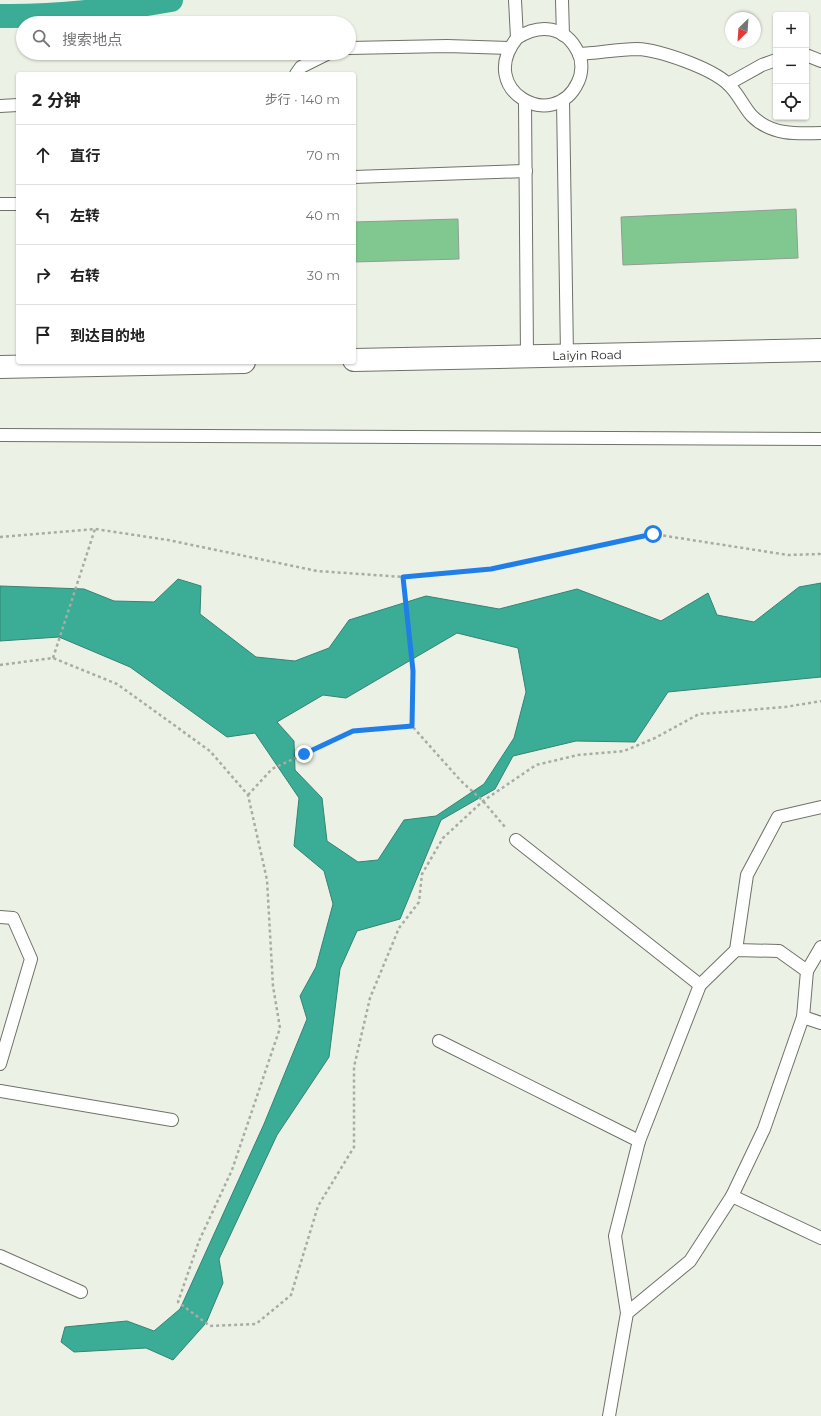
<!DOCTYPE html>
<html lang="zh">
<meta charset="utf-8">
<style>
body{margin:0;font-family:Montserrat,"Noto Sans SC",sans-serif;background:#f2f2f2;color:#222}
.controls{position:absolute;right:12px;top:12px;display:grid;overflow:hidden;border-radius:4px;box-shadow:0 1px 3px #0004}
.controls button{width:36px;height:36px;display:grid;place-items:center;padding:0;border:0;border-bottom:1px solid #e0e0e0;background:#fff;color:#222;font:20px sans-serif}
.compass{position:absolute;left:725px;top:12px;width:36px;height:36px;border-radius:50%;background:#fff;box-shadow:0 1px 3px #0004;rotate:205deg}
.stop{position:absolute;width:12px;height:12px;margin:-9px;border:3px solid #207ee8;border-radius:50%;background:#fff}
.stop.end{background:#207ee8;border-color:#fff;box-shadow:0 1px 4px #0008}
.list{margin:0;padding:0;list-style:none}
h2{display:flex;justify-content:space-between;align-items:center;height:52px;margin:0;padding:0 16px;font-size:17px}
h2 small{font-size:13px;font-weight:400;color:#767676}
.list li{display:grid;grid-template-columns:26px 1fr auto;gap:12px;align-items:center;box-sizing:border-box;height:60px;padding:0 16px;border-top:1px solid #e0e0e0}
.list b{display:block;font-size:15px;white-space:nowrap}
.list em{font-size:13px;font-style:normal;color:#767676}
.icon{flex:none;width:22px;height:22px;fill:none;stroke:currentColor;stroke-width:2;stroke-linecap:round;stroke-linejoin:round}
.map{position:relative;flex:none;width:821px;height:1416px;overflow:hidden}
.search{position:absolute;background:#fff;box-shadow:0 1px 3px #0004;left:16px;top:16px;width:340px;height:44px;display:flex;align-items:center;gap:10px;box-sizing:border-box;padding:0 14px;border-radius:22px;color:#767676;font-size:15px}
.panel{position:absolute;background:#fff;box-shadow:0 1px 3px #0004;left:16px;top:72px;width:340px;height:292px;border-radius:4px}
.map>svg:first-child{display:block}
.water{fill:#3bac95;stroke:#358473;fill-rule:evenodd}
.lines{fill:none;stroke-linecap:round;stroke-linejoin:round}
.canal{stroke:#3bac95;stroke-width:24}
.building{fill:#80c890;stroke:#929b94}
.service-casing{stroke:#6f7269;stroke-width:14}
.tertiary-casing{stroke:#6f7269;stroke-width:24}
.path{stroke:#a8aca3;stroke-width:2.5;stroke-dasharray:3 3;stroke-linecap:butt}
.service{stroke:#fff;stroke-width:12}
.tertiary{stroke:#fff;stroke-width:22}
.route{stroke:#207ee8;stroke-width:5}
.labels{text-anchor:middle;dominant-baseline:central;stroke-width:4;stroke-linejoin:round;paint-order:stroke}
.street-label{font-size:12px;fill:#262723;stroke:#fff}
</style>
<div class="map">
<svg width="821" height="1416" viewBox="0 0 821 1416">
<rect width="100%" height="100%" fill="#ecf1e6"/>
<path class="water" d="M178,579L201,586L200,614L256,657L295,661L329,648L349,620L426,596L499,609L577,589L661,621L708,593L717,615L754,622L799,587L821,583V677L668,692L635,742L576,741L513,756L495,789L441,820L400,919L357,931L340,969L329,1057L277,1135L219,1259L223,1283L206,1323L173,1360L146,1348L74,1352L61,1342L65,1327L127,1321L154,1331L180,1309L264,1124L307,1019L300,996L316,967L333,904L324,871L294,846L299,798L255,733L227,737L130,667L59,637L0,641V586L84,589L114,601L154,602ZM457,633L518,648L526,692L514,738L484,784L436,816L404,820L378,860L358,862L327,841L322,798L295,770L294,741L277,722L323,695L346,698Z"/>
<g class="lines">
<path class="canal" d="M0,16C58,17 114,10 171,0"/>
</g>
<g class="building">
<polygon points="796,209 798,258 623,265 621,217"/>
<polygon points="458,219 459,259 354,262 354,222"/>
</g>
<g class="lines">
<defs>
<g id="service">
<path d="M515,0L517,38C475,90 554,134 578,82C582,74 583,61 578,52C565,26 540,23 517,38"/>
<polyline points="562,0 563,35"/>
<polyline points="349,48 447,46 509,48"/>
<path d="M579,54C598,53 619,49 637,49C660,50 711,68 728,84C738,93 743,106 752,116C771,135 796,134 821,133"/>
<polyline points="806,55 821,61"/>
<polyline points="296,74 301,67 329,53"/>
<polyline points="728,84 762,65 776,60"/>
<polyline points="563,100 567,355"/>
<polyline points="525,102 527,356"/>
<polyline points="0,106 18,105"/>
<polyline points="354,177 526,171"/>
<polyline points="0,204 18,204"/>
<polyline points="0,435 821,439"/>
<polyline points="516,840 700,985"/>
<polyline points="0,917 13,918 31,959 0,1064"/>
<polyline points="736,950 747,875 778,817 821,807"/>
<polyline points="807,971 821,947"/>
<polyline points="803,1017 821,1023"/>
<polyline points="439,1041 639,1141"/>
<polyline points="0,1091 172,1120"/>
<polyline points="732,1196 821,1238"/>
<polyline points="0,1256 81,1292"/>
<polyline points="609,1416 627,1313 615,1236 639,1141 700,985 736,950 779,951 807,971 803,1017 764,1129 732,1196 690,1261 627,1313"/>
</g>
<g id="tertiary">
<polyline points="354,360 821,350"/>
<polyline points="0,367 244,362"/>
</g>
</defs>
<use href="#service" class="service-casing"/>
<use href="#tertiary" class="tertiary-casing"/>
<g class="path">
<polyline points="0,537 95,529 168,540 317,571 403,577 491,569 653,534 788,555 821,554"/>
<polyline points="403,577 413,671 412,726"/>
<polyline points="53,658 95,529"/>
<polyline points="0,665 53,658 117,684 210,751 248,795 267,880 273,986 280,1028 232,1170 199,1241 178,1302 210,1326 256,1324 291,1295 318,1206 354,1147 354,1067 370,998 399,928 419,902 422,874 443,838 483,801 536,765 578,755 624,751 655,738 699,714 785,707 821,701"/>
<polyline points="248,795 272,769 353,731 412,726 461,781 483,801 505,827"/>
</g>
<use href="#service" class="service"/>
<use href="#tertiary" class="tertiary"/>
</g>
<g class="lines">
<polyline class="route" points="304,754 353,731 412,726 413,671 403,577 491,569 653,534"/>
</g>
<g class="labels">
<g class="street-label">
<text transform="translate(587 355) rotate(-1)">Laiyin Road</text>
</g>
</g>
</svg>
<div class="controls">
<button>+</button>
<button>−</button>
<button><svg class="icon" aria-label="locate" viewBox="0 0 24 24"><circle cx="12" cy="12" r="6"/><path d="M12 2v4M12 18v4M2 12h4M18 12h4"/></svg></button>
</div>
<svg class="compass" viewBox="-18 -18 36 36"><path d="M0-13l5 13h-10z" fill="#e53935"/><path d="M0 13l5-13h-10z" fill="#767676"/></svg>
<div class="stop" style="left:653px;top:534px"></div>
<div class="stop end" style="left:304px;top:754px"></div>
<div class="search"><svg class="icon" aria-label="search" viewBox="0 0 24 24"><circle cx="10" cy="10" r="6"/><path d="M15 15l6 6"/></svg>搜索地点</div>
<section class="panel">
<h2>2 分钟<small>步行 · 140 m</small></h2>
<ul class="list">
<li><svg class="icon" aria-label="ahead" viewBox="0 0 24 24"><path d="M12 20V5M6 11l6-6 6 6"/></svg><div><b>直行</b></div><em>70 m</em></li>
<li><svg class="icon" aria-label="left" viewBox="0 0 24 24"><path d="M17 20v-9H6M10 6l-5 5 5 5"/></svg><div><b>左转</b></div><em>40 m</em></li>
<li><svg class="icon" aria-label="right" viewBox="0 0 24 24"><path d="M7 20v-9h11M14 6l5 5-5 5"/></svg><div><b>右转</b></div><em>30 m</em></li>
<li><svg class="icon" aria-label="arrive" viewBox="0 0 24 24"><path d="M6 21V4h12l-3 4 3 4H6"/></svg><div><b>到达目的地</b></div></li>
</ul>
</section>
</div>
